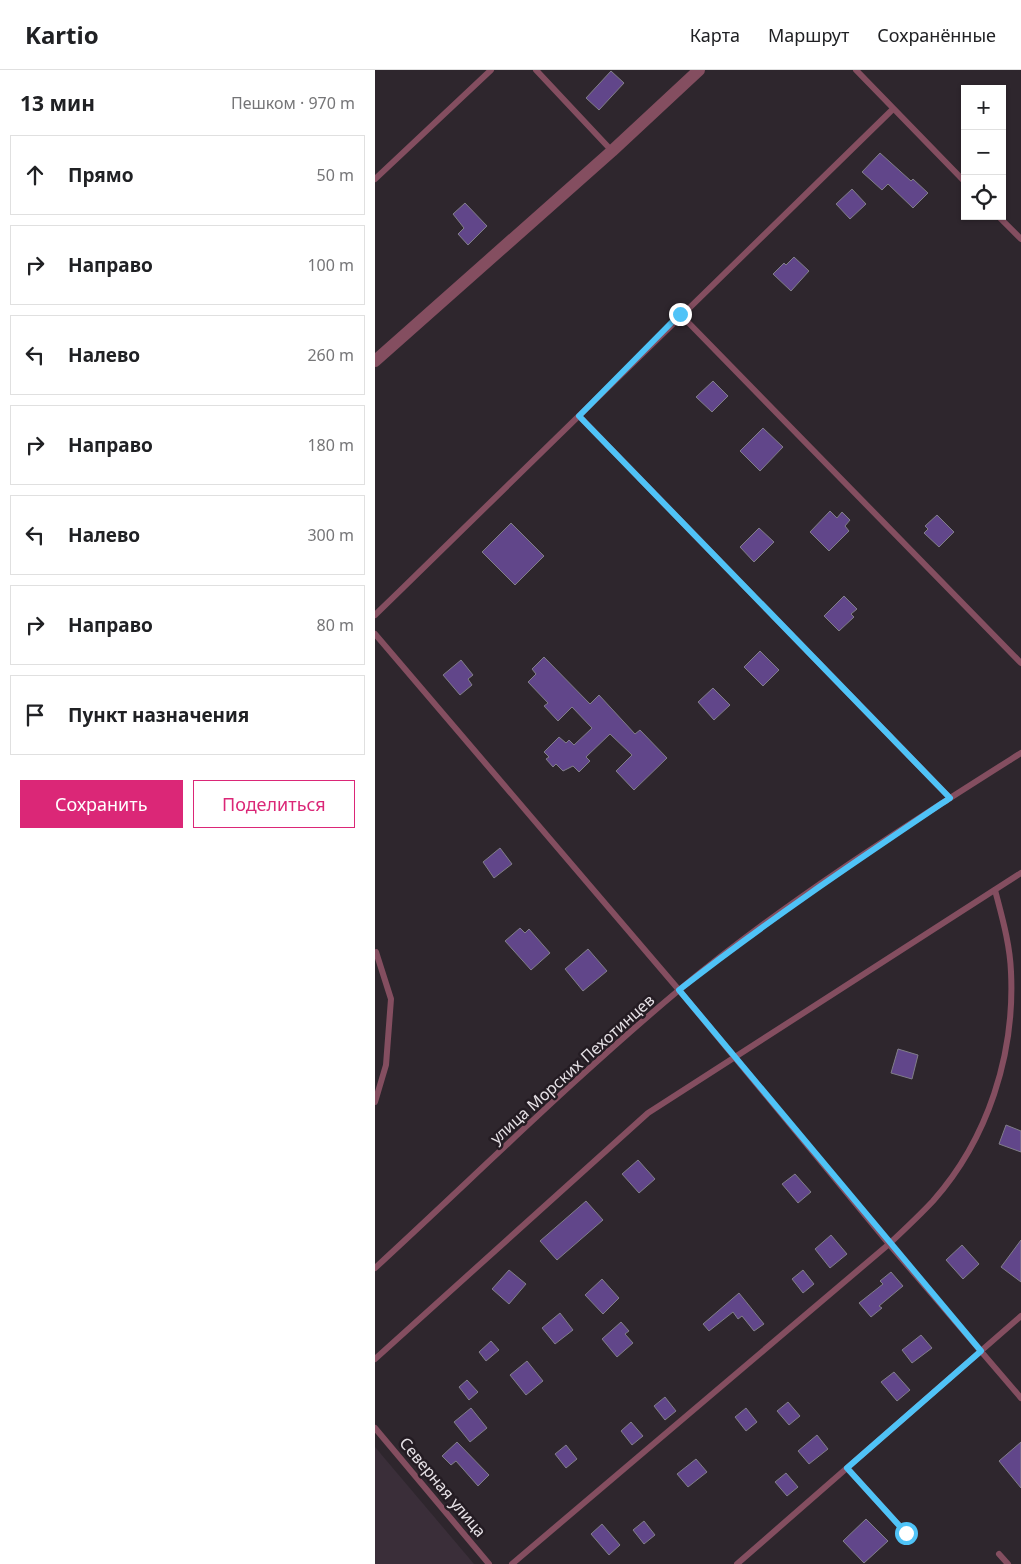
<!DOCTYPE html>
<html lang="ru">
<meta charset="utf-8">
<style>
body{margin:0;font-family:"Noto Sans",sans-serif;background:#f2f2f2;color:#202124}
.controls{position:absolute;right:15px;top:15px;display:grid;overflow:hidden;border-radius:0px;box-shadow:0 1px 4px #0004}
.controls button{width:45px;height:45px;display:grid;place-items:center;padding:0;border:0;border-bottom:1px solid #e0e0e0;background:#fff;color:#202124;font:25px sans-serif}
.stop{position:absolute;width:15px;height:15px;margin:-11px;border:4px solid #4fc3f7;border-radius:50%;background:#fff}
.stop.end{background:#4fc3f7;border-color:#fff;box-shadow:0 1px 5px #0008}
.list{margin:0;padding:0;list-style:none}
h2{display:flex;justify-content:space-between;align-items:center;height:65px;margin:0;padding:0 20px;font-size:21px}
h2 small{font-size:16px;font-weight:400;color:#757577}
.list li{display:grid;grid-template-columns:32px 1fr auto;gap:15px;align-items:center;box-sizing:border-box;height:80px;margin:0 10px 10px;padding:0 10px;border:1px solid #e0e0e0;border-radius:0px}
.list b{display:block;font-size:19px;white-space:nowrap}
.list em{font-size:16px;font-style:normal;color:#757577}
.actions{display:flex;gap:10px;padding:15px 20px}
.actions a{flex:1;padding:11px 0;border:1px solid #db2777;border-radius:0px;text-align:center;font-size:18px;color:#db2777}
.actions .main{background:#db2777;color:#fff}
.icon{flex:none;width:28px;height:28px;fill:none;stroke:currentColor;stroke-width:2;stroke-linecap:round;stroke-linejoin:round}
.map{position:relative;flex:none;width:646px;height:1494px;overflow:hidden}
header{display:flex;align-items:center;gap:30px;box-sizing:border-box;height:70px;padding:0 25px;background:#fff;border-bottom:1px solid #e0e0e0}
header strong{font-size:24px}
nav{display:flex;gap:28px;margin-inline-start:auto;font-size:18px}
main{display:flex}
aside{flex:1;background:#fff}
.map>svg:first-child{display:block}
.built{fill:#3a2e39}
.building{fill:#61468a;stroke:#817e89}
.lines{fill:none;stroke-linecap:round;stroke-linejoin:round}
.lane{stroke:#844e60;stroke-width:6}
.street{stroke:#844e60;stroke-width:12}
.route{stroke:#4fc3f7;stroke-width:6}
.labels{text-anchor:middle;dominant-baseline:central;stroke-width:5;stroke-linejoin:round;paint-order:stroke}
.street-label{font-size:16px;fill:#e6e1e6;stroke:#241c23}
</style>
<header>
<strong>Kartio</strong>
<nav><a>Карта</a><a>Маршрут</a><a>Сохранённые</a></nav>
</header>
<main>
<aside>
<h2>13 мин<small>Пешком · 970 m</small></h2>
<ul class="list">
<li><svg class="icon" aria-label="ahead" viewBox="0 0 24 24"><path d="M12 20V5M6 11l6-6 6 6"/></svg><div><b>Прямо</b></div><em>50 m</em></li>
<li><svg class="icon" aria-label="right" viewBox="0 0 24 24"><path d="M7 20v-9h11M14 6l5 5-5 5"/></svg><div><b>Направо</b></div><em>100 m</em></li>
<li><svg class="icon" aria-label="left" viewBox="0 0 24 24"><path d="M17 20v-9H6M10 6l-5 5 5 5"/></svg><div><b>Налево</b></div><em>260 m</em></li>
<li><svg class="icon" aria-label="right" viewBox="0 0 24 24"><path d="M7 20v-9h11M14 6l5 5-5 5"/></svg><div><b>Направо</b></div><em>180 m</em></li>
<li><svg class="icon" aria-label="left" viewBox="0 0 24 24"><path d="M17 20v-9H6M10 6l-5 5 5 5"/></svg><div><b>Налево</b></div><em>300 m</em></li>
<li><svg class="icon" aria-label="right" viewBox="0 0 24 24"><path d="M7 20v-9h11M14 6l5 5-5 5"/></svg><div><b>Направо</b></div><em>80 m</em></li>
<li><svg class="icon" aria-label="arrive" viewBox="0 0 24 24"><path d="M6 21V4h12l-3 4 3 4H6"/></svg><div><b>Пункт назначения</b></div></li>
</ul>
<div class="actions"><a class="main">Сохранить</a><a>Поделиться</a></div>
</aside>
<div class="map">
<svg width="646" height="1494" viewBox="0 0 646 1494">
<rect width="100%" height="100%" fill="#2e262d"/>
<polygon class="built" points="0,1377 99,1494 0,1494"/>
<g class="building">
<polygon points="236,1 249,13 224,40 211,28"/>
<polygon points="505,83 536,111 538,109 553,123 538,138 513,114 507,120 487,102"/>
<polygon points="477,119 491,134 475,149 461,134"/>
<polygon points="90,133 112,156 93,175 83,164 89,158 78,144"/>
<polygon points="419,187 434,201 416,221 398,204 409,193 411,195"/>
<polygon points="338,311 353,326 337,342 321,327"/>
<polygon points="388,358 408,377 385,401 365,381"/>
<polygon points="455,441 462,448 467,442 475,450 470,456 474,461 454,481 435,462"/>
<polygon points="562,445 579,462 564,477 549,463 553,459 550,456"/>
<polygon points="136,453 169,486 140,515 107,482"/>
<polygon points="384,458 399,472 379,492 365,477"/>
<polygon points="469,526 482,539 476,544 479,547 464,561 449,546"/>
<polygon points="385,581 404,600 388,616 369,597"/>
<polygon points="169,587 215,634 224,625 260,664 265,660 292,688 259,720 241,701 257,685 235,664 211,687 215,691 204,702 198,696 188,701 181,694 178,697 171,689 174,687 169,682 184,667 191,673 194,670 199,675 217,658 197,637 183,651 169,636 173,633 153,612 161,604 157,599"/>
<polygon points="86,590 98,605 93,609 97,615 85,625 68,605"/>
<polygon points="338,618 355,635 339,650 323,632"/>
<polygon points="125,778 137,794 119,808 108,792"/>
<polygon points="145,858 150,863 154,859 175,883 156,900 130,871"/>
<polygon points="213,879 232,901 208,921 190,899"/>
<polygon points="523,979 543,985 537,1009 516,1003"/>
<polygon points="631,1055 646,1061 646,1082 624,1074"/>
<polygon points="263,1090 280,1109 264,1123 247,1104"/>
<polygon points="420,1104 436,1122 423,1133 407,1114"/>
<polygon points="211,1131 228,1150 182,1190 165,1171"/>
<polygon points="456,1165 472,1184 455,1198 440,1179"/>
<polygon points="646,1170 646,1212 626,1197"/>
<polygon points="587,1175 604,1194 588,1209 571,1190"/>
<polygon points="134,1200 151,1214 134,1234 117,1219"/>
<polygon points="428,1200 439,1214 428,1223 417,1209"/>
<polygon points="516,1202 528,1216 504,1236 507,1238 496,1247 484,1233 508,1214 505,1211"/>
<polygon points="227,1209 244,1228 228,1244 210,1225"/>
<polygon points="364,1223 389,1254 379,1261 367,1246 363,1249 358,1242 334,1261 328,1254"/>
<polygon points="185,1243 198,1260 180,1274 167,1258"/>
<polygon points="246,1252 254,1261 250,1264 258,1273 242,1287 227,1269"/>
<polygon points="546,1265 557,1278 537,1293 527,1280"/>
<polygon points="116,1271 124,1280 111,1291 104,1282"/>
<polygon points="152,1291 168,1311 151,1325 135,1305"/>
<polygon points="519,1302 535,1320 522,1331 506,1312"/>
<polygon points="92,1310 103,1322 94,1330 84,1317"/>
<polygon points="290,1327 301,1341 290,1350 279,1336"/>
<polygon points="413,1332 425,1346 414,1355 402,1341"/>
<polygon points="96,1338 112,1358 95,1372 79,1352"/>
<polygon points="371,1338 382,1352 371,1361 360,1347"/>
<polygon points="256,1352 268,1366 257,1375 246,1361"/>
<polygon points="442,1365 453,1379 434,1394 423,1381"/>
<polygon points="82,1372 114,1405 103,1416 81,1391 76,1395 67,1386"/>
<polygon points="646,1372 646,1418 624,1391"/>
<polygon points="191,1375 202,1389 191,1398 180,1384"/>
<polygon points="321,1389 332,1402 313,1417 302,1404"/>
<polygon points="411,1403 423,1417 412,1426 400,1412"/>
<polygon points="491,1449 513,1471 489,1493 468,1471"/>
<polygon points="269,1451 280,1465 269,1474 258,1460"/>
<polygon points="227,1454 245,1475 234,1485 216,1464"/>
</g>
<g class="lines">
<g class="lane">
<polyline points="161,0 237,81"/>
<polyline points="481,0 590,112"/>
<polyline points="0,109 116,0"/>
<polyline points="623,146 646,169"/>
<polyline points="305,244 646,593"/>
<polyline points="204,346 575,728"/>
<path d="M0,545C173,377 344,207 518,39"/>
<polyline points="0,564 304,920 514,1174 646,1328"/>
<polyline points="0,1032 11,995 16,929 1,882"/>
<path d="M0,1198C100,1106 200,1007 304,920C411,831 529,757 646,683"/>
<polyline points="0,1289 273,1043 646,803"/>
<polyline points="0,1358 114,1494"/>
<polyline points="472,1398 531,1463"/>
<polyline points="624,1484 633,1494"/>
<path d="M137,1494L514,1174C529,1160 544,1146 558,1131C613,1069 640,984 636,902C635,874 627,847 620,820"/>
<polyline points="362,1494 646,1246"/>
</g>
<polyline class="street" points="0,291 237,81 324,0"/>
</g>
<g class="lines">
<path class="route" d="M305,244L204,346L575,728C483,790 392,851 304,920L606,1281L472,1398L531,1463"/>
</g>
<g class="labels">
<g class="street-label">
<text transform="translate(197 999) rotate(-42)">улица Морских Пехотинцев</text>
<text transform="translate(68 1417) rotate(50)">Северная улица</text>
</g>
</g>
</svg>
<div class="controls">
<button>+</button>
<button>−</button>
<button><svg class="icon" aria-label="locate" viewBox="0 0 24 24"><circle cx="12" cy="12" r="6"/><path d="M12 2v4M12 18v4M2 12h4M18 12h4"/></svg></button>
</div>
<div class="stop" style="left:531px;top:1463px"></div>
<div class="stop end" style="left:305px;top:244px"></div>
</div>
</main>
